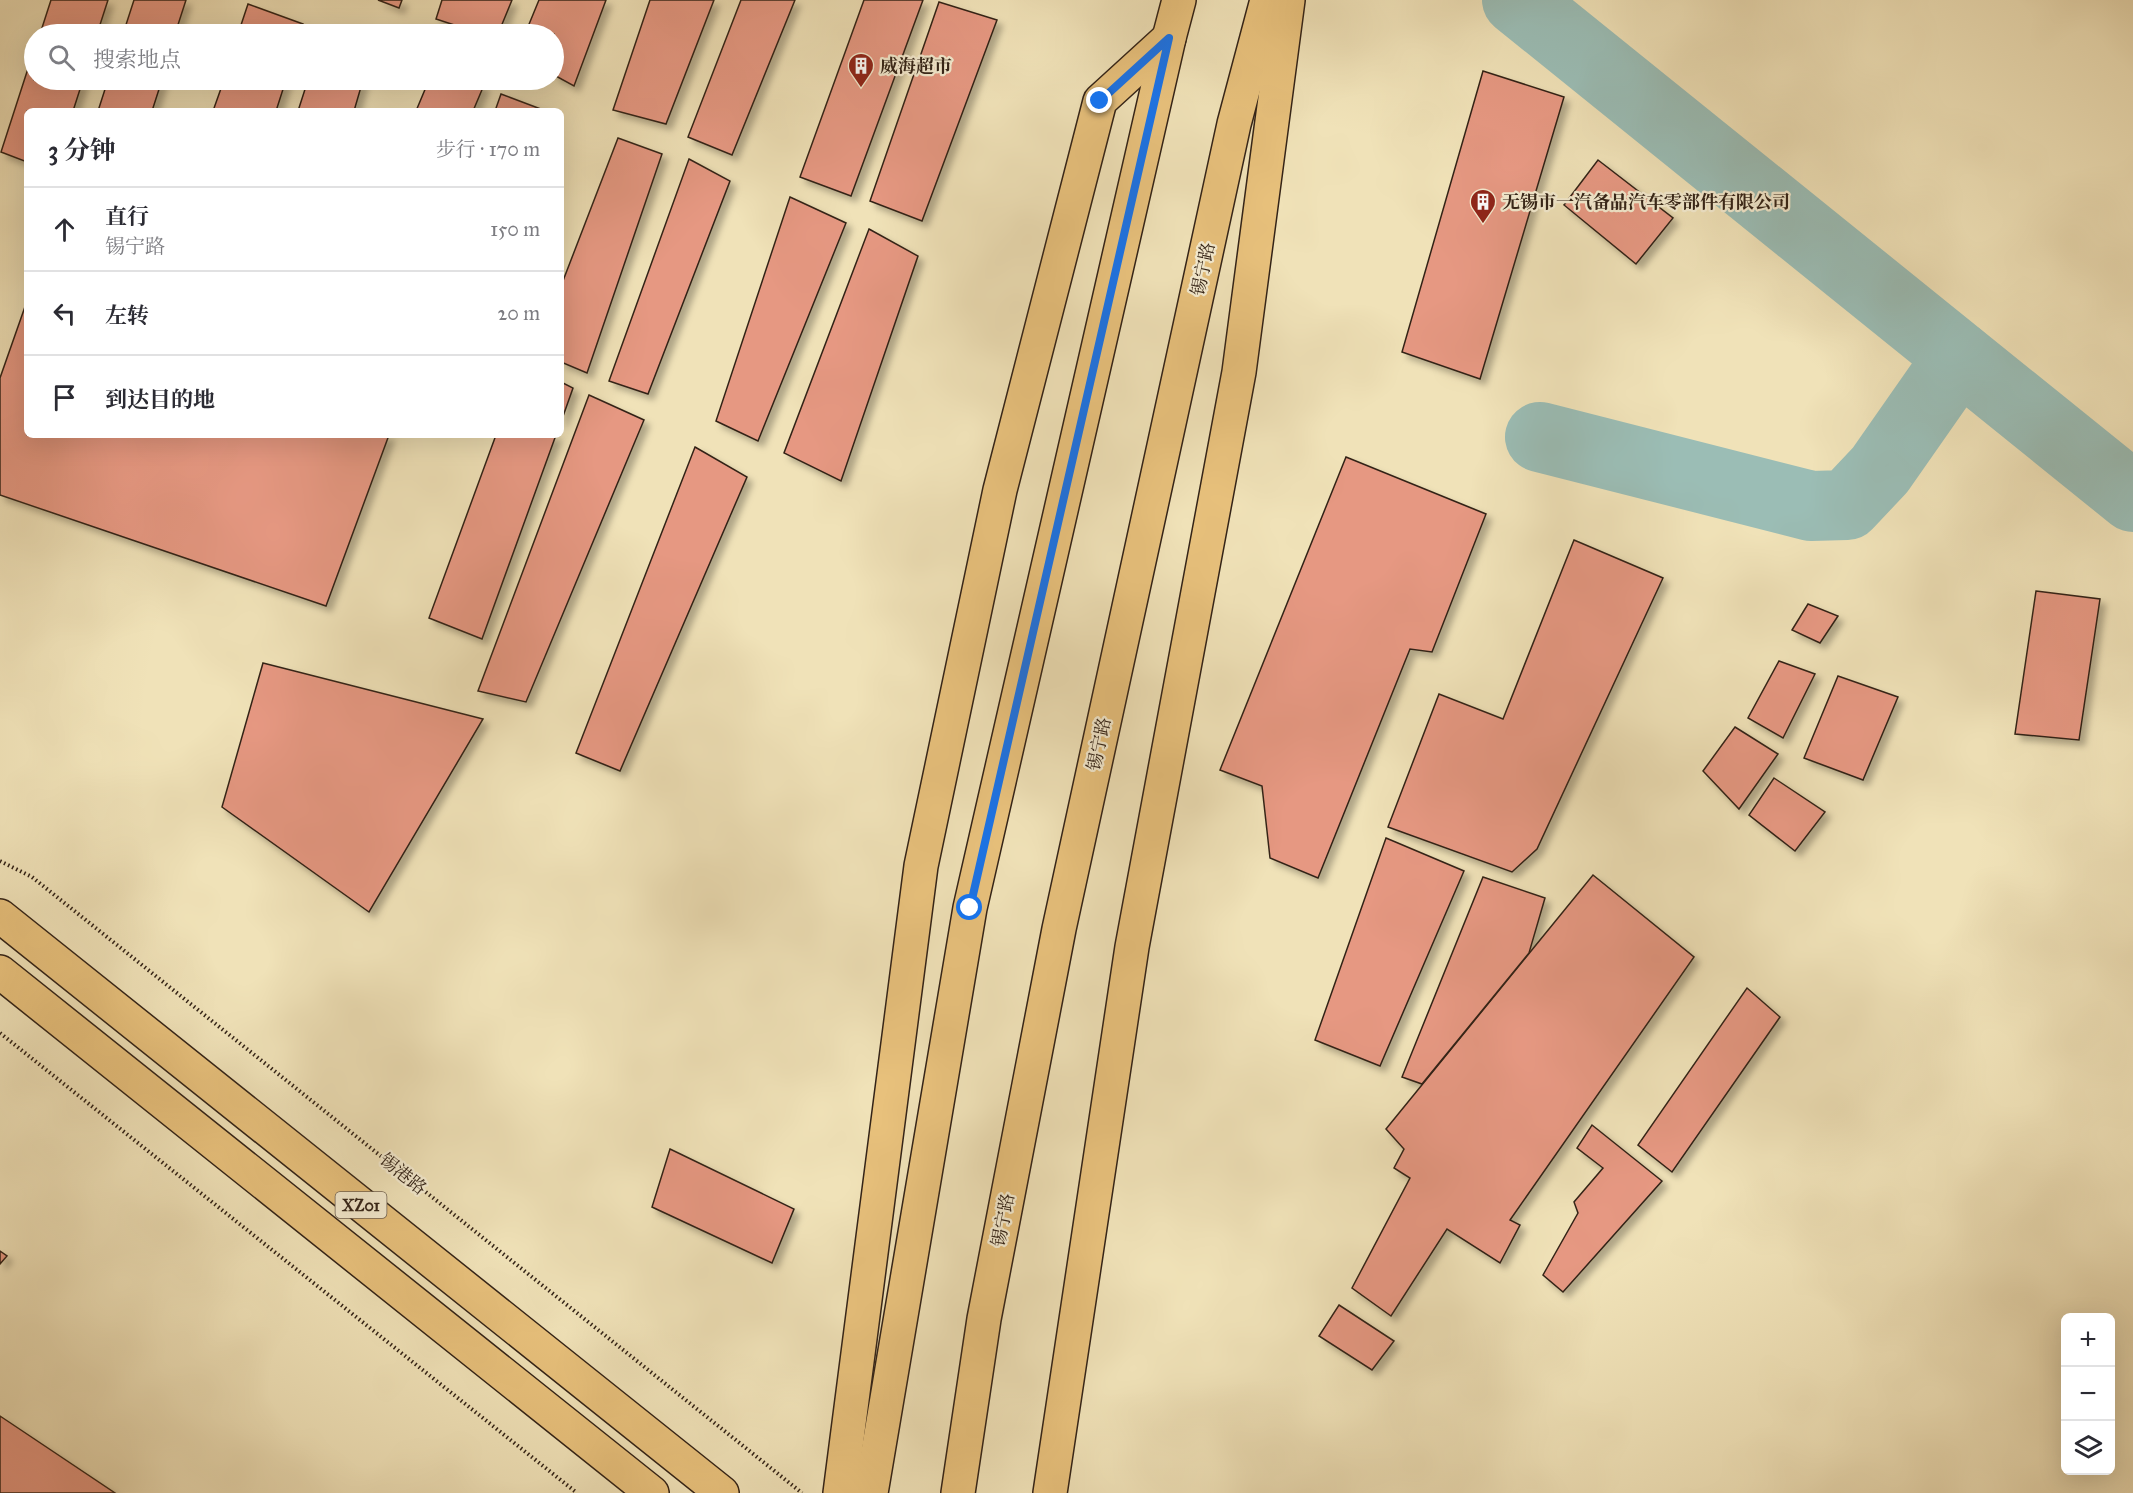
<!DOCTYPE html>
<html lang="zh">
<meta charset="utf-8">
<style>
body{margin:0;font-family:"IM FELL Great Primer","Noto Serif SC",serif;background:#f7f7f7;color:#2b2b33}
.controls{position:absolute;right:18px;bottom:18px;display:grid;overflow:hidden;border-radius:9px;box-shadow:0 6px 24px #0002}
.controls button{width:54px;height:54px;display:grid;place-items:center;padding:0;border:0;border-bottom:2px solid #e1e1e2;background:#fff;color:#2b2b33;font:30px sans-serif}
.stop{position:absolute;width:18px;height:18px;margin:-14px;border:4px solid #1a73e8;border-radius:50%;background:#fff}
.stop.end{background:#1a73e8;border-color:#fff;box-shadow:0 2px 6px #0008}
.list{margin:0;padding:0;list-style:none}
h2{display:flex;justify-content:space-between;align-items:center;height:78px;margin:0;padding:0 24px;font-size:26px}
h2 small{font-size:20px;font-weight:400;color:#7c7c81}
.list li{display:grid;grid-template-columns:39px 1fr auto;gap:18px;align-items:center;box-sizing:border-box;height:84px;padding:0 24px;border-top:2px solid #e1e1e2}
.list b{display:block;font-size:22px;white-space:nowrap}
.list p{margin:0;font-size:20px;white-space:nowrap;color:#7c7c81}
.list em{font-size:20px;font-style:normal;color:#7c7c81}
.icon{flex:none;width:33px;height:33px;fill:none;stroke:currentColor;stroke-width:2;stroke-linecap:round;stroke-linejoin:round}
.map{position:relative;flex:none;width:2133px;height:1493px;overflow:hidden}
.search{position:absolute;background:#fff;box-shadow:0 6px 24px #0002;left:24px;top:24px;width:540px;height:66px;display:flex;align-items:center;gap:15px;box-sizing:border-box;padding:0 21px;border-radius:33px;color:#7c7c81;font-size:22px}
.panel{position:absolute;background:#fff;box-shadow:0 6px 24px #0002;left:24px;top:108px;width:540px;height:330px;border-radius:9px}
.map>svg:first-child{display:block}
.lines{fill:none;stroke-linecap:round;stroke-linejoin:round}
.river{stroke:#9bbdb5;stroke-width:70}
.building{fill:#e69882;stroke:#332317;stroke-width:1.5;filter:url(#shadow)}
.primary-casing{stroke:#332317;stroke-width:36}
.path{stroke:#332317;stroke-width:4;stroke-dasharray:1.5 3;stroke-linecap:butt}
.primary{stroke:#e8c17c;stroke-width:33}
.route{stroke:#1a73e8;stroke-width:8}
.labels{text-anchor:middle;dominant-baseline:central;stroke-width:4.5;stroke-linejoin:round;paint-order:stroke}
.shield{fill:#f5ecd1;stroke:#6d5f4f;stroke-width:1.5}
.shield-label{font-size:16px;font-weight:bold;fill:#332317}
.poi-label{font-size:18px;font-weight:bold;fill:#332317;stroke:#f5ecd1;text-anchor:start}
.street-label{font-size:18px;fill:#332317;stroke:#f5ecd1}
</style>
<div class="map">
<svg width="2133" height="1493" viewBox="0 0 2133 1493">
<defs>
<filter id="shadow"><feDropShadow dx="5.5" dy="5.5" stdDeviation="3" flood-color="#0004"/></filter>
</defs>
<rect width="100%" height="100%" fill="#f0e2b8"/>
<filter id="stains"><feTurbulence type="fractalNoise" baseFrequency=".00333" numOctaves="4"/><feColorMatrix values="0 0 0 0 .2 0 0 0 0 .09 0 0 0 0 .02 0 0 0 .5 -.17"/></filter>
<radialGradient id="worn" r=".72"><stop offset=".6" stop-color="#630" stop-opacity="0"/><stop offset="1" stop-color="#630" stop-opacity=".3"/></radialGradient>
<g class="lines">
<g class="river">
<polyline points="1517,0 2133,497"/>
<polyline points="1540,437 1811,506 1847,505 1880,470 1959,357"/>
</g>
</g>
<g class="building">
<polygon points="51,0 108,0 97,34 40,34"/>
<polygon points="134,0 186,0 175,34 123,34"/>
<polygon points="378,0 402,0 399,8"/>
<polygon points="442,0 512,0 498,34 482,34 436,19"/>
<polygon points="539,0 606,0 574,86 554,75 554,34 525,34"/>
<polygon points="650,0 714,0 666,124 613,110"/>
<polygon points="741,0 795,0 732,155 688,137"/>
<polygon points="864,0 923,0 851,196 800,177"/>
<polygon points="939,2 997,20 922,221 870,201"/>
<polygon points="248,4 303,24 299,34 238,34"/>
<polygon points="325,28 349,34 323,34"/>
<polygon points="34,50 34,80 83,80 73,111 27,111 27,162 1,152"/>
<polygon points="1483,71 1564,97 1480,379 1402,352"/>
<polygon points="108,80 162,80 152,111 98,111"/>
<polygon points="224,80 286,80 276,111 213,111"/>
<polygon points="308,80 363,80 354,111 298,111"/>
<polygon points="429,80 468,80 484,85 473,111 416,111"/>
<polygon points="501,94 546,111 495,111"/>
<polygon points="618,138 662,154 587,373 561,362 561,286"/>
<polygon points="689,159 730,181 648,394 609,381"/>
<polygon points="1598,160 1673,218 1636,264 1564,205"/>
<polygon points="790,197 846,223 758,441 716,421"/>
<polygon points="869,229 918,256 841,481 784,453"/>
<polygon points="27,301 27,435 389,435 326,606 0,495 0,378"/>
<polygon points="561,382 573,388 561,422"/>
<polygon points="589,395 644,420 526,702 478,691"/>
<polygon points="496,435 556,435 482,639 429,618"/>
<polygon points="695,447 747,477 620,771 576,753"/>
<polygon points="1346,457 1486,514 1432,652 1410,649 1318,878 1270,858 1262,786 1220,770"/>
<polygon points="1574,540 1663,578 1537,849 1512,872 1388,827 1439,694 1503,719"/>
<polygon points="2036,591 2100,599 2079,740 2015,734"/>
<polygon points="1808,604 1838,616 1820,643 1792,630"/>
<polygon points="1779,661 1815,674 1783,738 1748,718"/>
<polygon points="263,663 483,719 369,912 222,807"/>
<polygon points="1838,676 1898,697 1863,780 1804,758"/>
<polygon points="1735,727 1778,754 1739,809 1703,771"/>
<polygon points="1774,778 1825,812 1795,851 1749,815"/>
<polygon points="1386,838 1464,871 1380,1066 1315,1040"/>
<polygon points="1593,875 1694,957 1510,1220 1520,1225 1500,1263 1447,1229 1391,1316 1352,1288 1410,1178 1394,1168 1404,1149 1386,1129"/>
<polygon points="1483,877 1545,898 1529,953 1422,1084 1402,1077"/>
<polygon points="1747,988 1780,1017 1672,1172 1638,1145"/>
<polygon points="1592,1125 1662,1181 1563,1292 1543,1275 1578,1213 1574,1202 1603,1168 1577,1148"/>
<polygon points="670,1149 794,1209 772,1263 652,1207"/>
<polygon points="0,1251 7,1256 0,1264"/>
<polygon points="1339,1305 1394,1341 1372,1370 1319,1336"/>
<polygon points="0,1416 115,1493 0,1493"/>
</g>
<g class="lines">
<defs>
<g id="primary">
<polyline points="0,916 722,1493"/>
<polyline points="0,972 652,1493"/>
<polyline points="840,1493 921,866 1000,490 1100,101 1169,38"/>
<polyline points="871,1493 970,908 1169,38 1179,0"/>
<polyline points="958,1493 984,1319 1059,929 1234,124 1267,0"/>
<polyline points="1050,1493 1132,947 1239,372 1288,0"/>
</g>
</defs>
<use href="#primary" class="primary-casing"/>
<g class="path">
<polyline points="0,861 32,877 802,1493"/>
<polyline points="0,1033 577,1493"/>
</g>
<use href="#primary" class="primary"/>
</g>
<g class="lines">
<polyline class="route" points="970,908 1169,38 1100,101"/>
</g>
<defs>
<symbol id="building-pin" viewBox="-11 -11 22 30"><path d="M0 17L-7.5 6A9.5 9.5 0 1 1 7.5 6Z" fill="#8f2418" stroke="#f5ecd1"/><path d="M-4-6H4V6H1V3H-1V6H-4ZM-2.5-4.3h1.7v1.8h-1.7ZM.8-4.3h1.7v1.8H.8ZM-2.5-1h1.7V.8h-1.7ZM.8-1h1.7V.8H.8Z" fill="#fff"/></symbol>
</defs>
<g fill-rule="evenodd">
<use href="#building-pin" x="846" y="51" width="30" height="40"/>
<use href="#building-pin" x="1468" y="187" width="30" height="40"/>
</g>
<g class="labels">
<rect class="shield" x="335.5" y="1192" width="51" height="26" rx="4.5"/>
<g class="shield-label">
<text x="361" y="1205">XZ01</text>
</g>
<g class="poi-label">
<text x="880" y="66">威海超市</text>
<text x="1502" y="202">无锡市一汽备品汽车零部件有限公司</text>
</g>
<g class="street-label">
<text transform="translate(1203 269) rotate(-78)">锡宁路</text>
<text transform="translate(1099 744) rotate(-78)">锡宁路</text>
<text transform="translate(403 1174) rotate(39)">锡港路</text>
<text transform="translate(1003 1220) rotate(-79)">锡宁路</text>
</g>
</g>
<rect width="100%" height="100%" filter="url(#stains)"/>
<rect width="100%" height="100%" fill="url(#worn)"/>
</svg>
<div class="controls">
<button>+</button>
<button>−</button>
<button><svg class="icon" aria-label="layers" viewBox="0 0 24 24"><path d="M12 4l9 5-9 5-9-5zM3 14l9 5 9-5"/></svg></button>
</div>
<div class="stop" style="left:970px;top:908px"></div>
<div class="stop end" style="left:1100px;top:101px"></div>
<div class="search"><svg class="icon" aria-label="search" viewBox="0 0 24 24"><circle cx="10" cy="10" r="6"/><path d="M15 15l6 6"/></svg>搜索地点</div>
<section class="panel">
<h2>3 分钟<small>步行 · 170 m</small></h2>
<ul class="list">
<li><svg class="icon" aria-label="ahead" viewBox="0 0 24 24"><path d="M12 20V5M6 11l6-6 6 6"/></svg><div><b>直行</b><p>锡宁路</p></div><em>150 m</em></li>
<li><svg class="icon" aria-label="left" viewBox="0 0 24 24"><path d="M17 20v-9H6M10 6l-5 5 5 5"/></svg><div><b>左转</b></div><em>20 m</em></li>
<li><svg class="icon" aria-label="arrive" viewBox="0 0 24 24"><path d="M6 21V4h12l-3 4 3 4H6"/></svg><div><b>到达目的地</b></div></li>
</ul>
</section>
</div>
